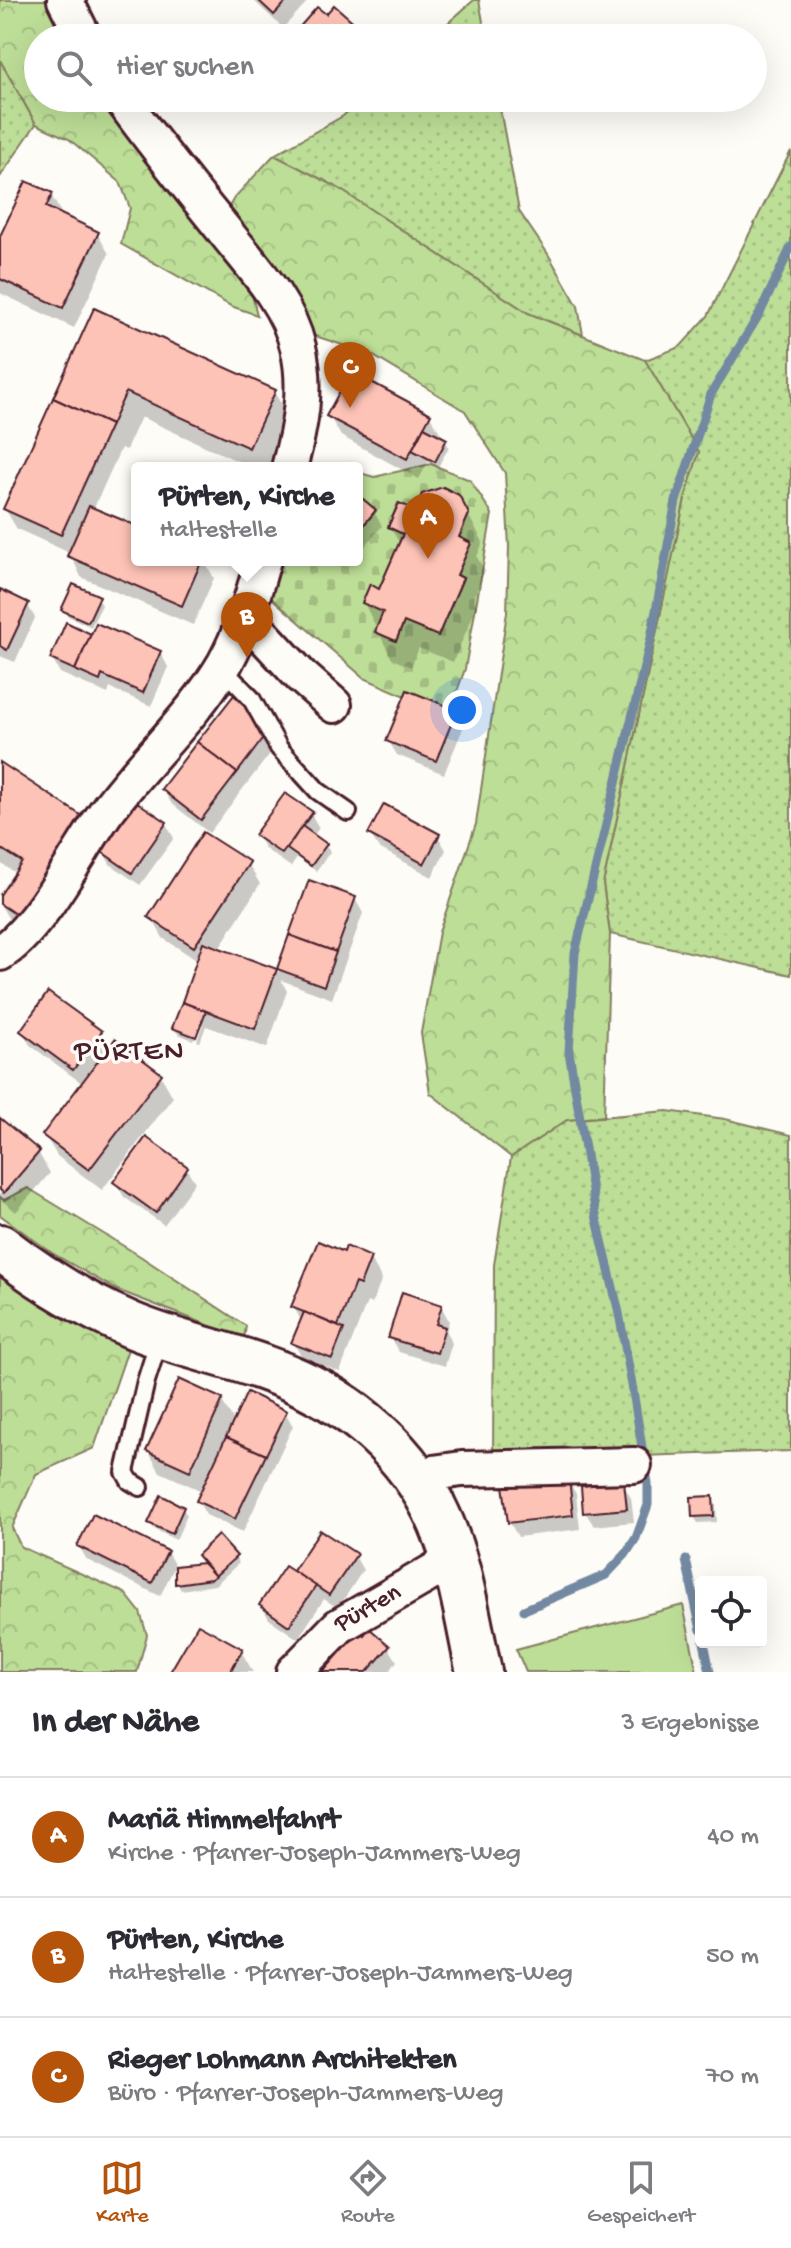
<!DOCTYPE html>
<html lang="de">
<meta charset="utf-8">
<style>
body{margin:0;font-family:"Gochi Hand",sans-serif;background:#f2f2f3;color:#2b2b33}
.controls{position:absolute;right:24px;bottom:24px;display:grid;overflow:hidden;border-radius:8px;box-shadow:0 8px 32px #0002}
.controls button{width:72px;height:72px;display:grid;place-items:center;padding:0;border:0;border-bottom:2px solid #e1e1e2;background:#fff;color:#2b2b33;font:40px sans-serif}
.you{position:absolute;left:462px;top:710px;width:28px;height:28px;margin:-20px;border:6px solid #fff;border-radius:50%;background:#1a73e8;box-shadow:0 0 0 12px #1a73e833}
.badge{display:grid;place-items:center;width:52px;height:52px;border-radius:50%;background:#b45309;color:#fff;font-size:26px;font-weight:700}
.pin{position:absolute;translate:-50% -66px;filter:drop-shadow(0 2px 4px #0008)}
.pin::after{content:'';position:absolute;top:42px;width:28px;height:24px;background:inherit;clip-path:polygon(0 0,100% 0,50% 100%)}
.popup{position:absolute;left:131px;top:462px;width:232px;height:104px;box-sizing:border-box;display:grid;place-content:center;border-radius:8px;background:#fff;filter:drop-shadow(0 2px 6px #0005);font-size:26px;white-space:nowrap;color:#7c7c81}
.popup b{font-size:30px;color:#2b2b33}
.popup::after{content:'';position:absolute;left:50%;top:100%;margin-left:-16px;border:16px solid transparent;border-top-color:#fff}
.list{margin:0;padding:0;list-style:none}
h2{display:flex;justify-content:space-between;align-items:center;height:104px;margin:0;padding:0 32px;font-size:34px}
h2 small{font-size:26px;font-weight:400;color:#7c7c81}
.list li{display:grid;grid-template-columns:52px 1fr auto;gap:24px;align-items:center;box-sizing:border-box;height:120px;padding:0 32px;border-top:2px solid #e1e1e2}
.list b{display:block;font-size:30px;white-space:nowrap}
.list p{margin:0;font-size:26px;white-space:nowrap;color:#7c7c81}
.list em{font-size:26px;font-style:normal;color:#7c7c81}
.icon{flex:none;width:44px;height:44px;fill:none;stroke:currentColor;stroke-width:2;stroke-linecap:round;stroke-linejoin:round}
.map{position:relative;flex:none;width:791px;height:1672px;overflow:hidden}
.search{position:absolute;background:#fff;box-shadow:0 8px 32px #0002;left:24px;right:24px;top:24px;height:88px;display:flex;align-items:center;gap:20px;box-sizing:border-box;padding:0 28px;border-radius:44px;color:#7c7c81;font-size:30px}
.sheet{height:464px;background:#fff}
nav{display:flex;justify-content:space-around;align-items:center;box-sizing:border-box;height:112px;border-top:2px solid #e1e1e2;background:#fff;font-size:22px;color:#7c7c81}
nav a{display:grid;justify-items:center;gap:4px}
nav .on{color:#b45309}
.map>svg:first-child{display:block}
.grass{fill:url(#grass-dots);stroke:#847e61;stroke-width:2}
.forest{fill:url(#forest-crowns);stroke:#847e61;stroke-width:2}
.cemetery{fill:url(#cemetery-stones);stroke:#847e61;stroke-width:2;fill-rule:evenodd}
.pitch{fill:#bdde97;stroke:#847e61;stroke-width:2}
.shadow{fill:#0003}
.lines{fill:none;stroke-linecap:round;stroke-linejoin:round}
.stream{stroke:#7388a1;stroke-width:9}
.building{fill:#fec3b7;stroke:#4a1f2b;stroke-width:2}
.service-casing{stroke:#4a1f2b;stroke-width:22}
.minor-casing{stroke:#4a1f2b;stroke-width:40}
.secondary-casing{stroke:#4a1f2b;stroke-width:50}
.service{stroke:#fdfcf7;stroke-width:16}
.minor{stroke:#fdfcf7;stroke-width:34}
.secondary{stroke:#fdfcf7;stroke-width:44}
.labels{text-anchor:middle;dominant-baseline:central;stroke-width:7;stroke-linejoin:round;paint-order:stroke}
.street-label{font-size:26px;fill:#4a1f2b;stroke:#fdfcf7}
.quarter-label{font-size:30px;letter-spacing:2px;fill:#4a1f2b;stroke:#fdfcf7}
</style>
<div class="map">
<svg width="791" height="1672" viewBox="0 0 791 1672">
<defs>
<pattern id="grass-dots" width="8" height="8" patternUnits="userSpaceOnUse" patternTransform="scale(2)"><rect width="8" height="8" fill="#bdde97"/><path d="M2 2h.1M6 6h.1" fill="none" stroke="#a4be82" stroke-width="1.8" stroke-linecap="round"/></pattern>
<pattern id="forest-crowns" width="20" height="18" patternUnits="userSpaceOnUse" patternTransform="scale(2)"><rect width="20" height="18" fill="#bdde97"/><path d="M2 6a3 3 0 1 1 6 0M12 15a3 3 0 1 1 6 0" fill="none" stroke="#a4be82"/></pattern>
<pattern id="cemetery-stones" width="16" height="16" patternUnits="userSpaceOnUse" patternTransform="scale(2)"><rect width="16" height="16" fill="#bdde97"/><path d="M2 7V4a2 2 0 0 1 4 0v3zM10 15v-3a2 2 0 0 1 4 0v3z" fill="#a4be82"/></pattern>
</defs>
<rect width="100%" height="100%" fill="#fdfcf7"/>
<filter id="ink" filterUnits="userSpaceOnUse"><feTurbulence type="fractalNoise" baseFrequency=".0125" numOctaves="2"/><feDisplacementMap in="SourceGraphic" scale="16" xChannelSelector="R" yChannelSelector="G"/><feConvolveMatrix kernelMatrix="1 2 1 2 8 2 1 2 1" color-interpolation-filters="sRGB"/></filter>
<g filter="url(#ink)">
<g class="grass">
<polygon points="474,0 479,0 486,38 431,38"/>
<polygon points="0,60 36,124 0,177"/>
<polygon points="363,98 498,98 519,211 548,254 578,306 583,335 528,313 335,186 274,155 343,116"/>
<polygon points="791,151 791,975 610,934 603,884 685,498 699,452 645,360 680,347 708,316"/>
<polygon points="667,1111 725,1119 791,1135 791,1451 493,1461 494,1265 511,1157 567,1120"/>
</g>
<g class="forest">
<polygon points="0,0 50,0 66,38 38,38 38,98 101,98 159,168 251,291 257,315 231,306 121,244 130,208 120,182 69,139 36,124 0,60"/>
<path d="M274,155L335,186L528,313L645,360L699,452L685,498L603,884L610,934L604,1116L567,1120L511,1157L430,1093L421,1033L439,932L476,824L507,612L509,547L505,473L465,411L370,354L309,334C296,285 258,250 226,212L234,198Z"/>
<polygon points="28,1188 140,1256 246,1326 244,1339 115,1289 52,1253 0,1215 0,1197 4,1200"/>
<polygon points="0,1273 82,1326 128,1349 94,1448 36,1474 12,1528 21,1547 125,1593 140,1612 147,1635 137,1672 0,1672"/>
</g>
<path class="cemetery" d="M431,464L470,480L492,514L465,669L451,708L407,690L405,696L364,678L262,590L271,560H357V533L376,511L357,494V472L374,477ZM443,487L459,495L469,514L459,537L471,543L457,575L463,578L438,636L404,622L396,641L375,632L383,612L370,585L379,589L403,534L388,527L398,503L415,510L422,494Z"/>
<polygon class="pitch" points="683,1605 697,1672 526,1672 516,1649"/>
<g class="shadow">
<polygon points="253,0 309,0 283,28"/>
<polygon points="51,195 63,216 97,233 109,254 74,328 0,293 0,240"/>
<polygon points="95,310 274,392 290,418 267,468 253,468 141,417 126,450 121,448 93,510 137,529 137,560 204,560 214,578 193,625 81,577 70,553 17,529 5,509"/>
<polygon points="352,374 430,416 449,447 438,467 428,462 419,479 341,436 329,416"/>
<polygon points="458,496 483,542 477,557 485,571 473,599 477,606 453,662 419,648 411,667 392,659 364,603 380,591 400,544 390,527 416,512"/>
<polygon points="357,497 374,512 382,526 357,556"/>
<polygon points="333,560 346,560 340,566"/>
<polygon points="0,592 27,604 35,618 15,662 0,656"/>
<polygon points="98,598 102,605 91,627 68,616 64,610"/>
<polygon points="67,625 92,636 160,652 168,667 151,706 110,688 108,694 60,673 52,659"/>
<polygon points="250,711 272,751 209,833 171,803 163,789"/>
<polygon points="455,712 464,726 444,774 397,755 388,740"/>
<polygon points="0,765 84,820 14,928 0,904 0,899 17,874 0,863"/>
<polygon points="311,814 319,828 313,836 326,845 330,852 316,871 297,858 291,867 265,849 257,835"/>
<polygon points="166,824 174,838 140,885 110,864 102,850"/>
<polygon points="370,834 438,836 446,850 432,877 379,848"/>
<polygon points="248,864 260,884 218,950 279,972 355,899 363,913 332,999 281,980 287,991 267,1048 206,1026 200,1042 197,1041 203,1024 199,1024 193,1040 178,1034 174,1028 198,961 163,938 151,917"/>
<polygon points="22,1031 100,1033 110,1049 115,1042 161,1076 173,1097 102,1190 57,1156 45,1135 83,1084 30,1045"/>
<polygon points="0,1121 38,1152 50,1173 16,1212 0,1199"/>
<polygon points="186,1168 195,1182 164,1225 124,1197 115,1182"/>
<polygon points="345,1255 370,1259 382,1279 372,1304 367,1302 340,1372 302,1357 293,1343 302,1322 293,1306"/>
<polygon points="441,1306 449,1321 446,1332 452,1343 445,1366 399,1352 390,1338"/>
<polygon points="222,1401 235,1423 285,1412 293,1426 243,1532 206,1515 198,1501 202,1491 160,1472 148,1451"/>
<polygon points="568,1480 576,1494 580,1529 518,1537 510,1523"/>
<polygon points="623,1484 631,1498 634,1522 594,1526 585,1512"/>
<polygon points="712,1498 716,1505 717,1522 698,1523 694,1517"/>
<polygon points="183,1509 187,1515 176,1540 154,1529 150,1522"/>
<polygon points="321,1532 355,1556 363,1570 338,1608 324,1599 298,1639 269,1619 261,1605 293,1573"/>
<polygon points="79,1546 167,1552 175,1566 160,1596 87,1560"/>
<polygon points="200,1556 235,1557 239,1563 215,1585 181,1590 177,1583 177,1567 205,1564"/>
<polygon points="388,1647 397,1661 389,1672 326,1672"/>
<polygon points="241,1651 253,1672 173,1672"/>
</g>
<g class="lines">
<g class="stream">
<polyline points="686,1560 701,1630"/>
<polyline points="524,1610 606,1575 625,1555 636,1538 648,1505 648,1484 632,1385 619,1313 596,1215 569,1052 575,953 651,638 676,501 711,394 760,313 791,247"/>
<polyline points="704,1642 710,1672"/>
</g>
</g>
<g class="building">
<polygon points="258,0 288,0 274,15"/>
<polygon points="334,5 367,34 364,38 290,38 317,7 326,14"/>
<polygon points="26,181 53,193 46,207 99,232 63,308 0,279 0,236"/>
<polygon points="94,308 276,390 249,448 126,392 111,425 53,398"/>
<polygon points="351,371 431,414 407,459 326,416"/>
<polygon points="53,398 111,425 61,535 3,509"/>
<polygon points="424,427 447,439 435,462 412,450"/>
<polygon points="443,487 459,495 469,514 459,537 471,543 457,575 463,578 438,636 404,622 396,641 375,632 383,612 362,603 370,584 379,589 403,534 388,527 399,503 415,510 422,494"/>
<polygon points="357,494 376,510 357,533"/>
<polygon points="89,506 137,526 137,560 202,560 182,606 67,556"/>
<polygon points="73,584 100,596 88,622 61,610"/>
<polygon points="0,589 29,603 7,650 0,646"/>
<polygon points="66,622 91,634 75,670 50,659"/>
<polygon points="96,623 161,651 143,693 102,675 100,681 75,670"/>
<polygon points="407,690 457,710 436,761 386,741"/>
<polygon points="234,695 251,709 265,736 237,773 197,742"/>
<polygon points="197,742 237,773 201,820 161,789"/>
<polygon points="0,762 85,818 20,917 0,904 0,895 22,862 0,848"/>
<polygon points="285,793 313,812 282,854 254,835"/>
<polygon points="134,800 167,822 132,873 99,850"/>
<polygon points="384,804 440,834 424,864 368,834"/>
<polygon points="302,826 327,844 311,866 287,849"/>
<polygon points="203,832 250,862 194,947 148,917"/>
<polygon points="309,880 356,897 336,952 289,935"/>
<polygon points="289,935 336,952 324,986 277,969"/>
<polygon points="203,942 277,969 255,1029 182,1002"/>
<polygon points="48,992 102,1031 73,1070 20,1031"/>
<polygon points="182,1002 206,1011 196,1037 172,1028"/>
<polygon points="115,1039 162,1074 89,1170 42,1135"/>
<polygon points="0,1118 40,1151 4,1193 0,1190"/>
<polygon points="146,1137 188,1167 156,1213 113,1182"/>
<polygon points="318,1241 344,1252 346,1246 371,1257 360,1285 355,1283 338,1326 291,1307"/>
<polygon points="402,1292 442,1305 436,1324 445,1327 437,1353 388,1338"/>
<polygon points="304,1312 344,1329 332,1359 291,1343"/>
<polygon points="179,1379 223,1399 190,1471 146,1451"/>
<polygon points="247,1392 287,1411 266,1455 226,1437"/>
<polygon points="226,1437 266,1455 235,1519 196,1501"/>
<polygon points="569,1478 573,1515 508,1523 503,1485"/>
<polygon points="624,1482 627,1509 583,1513 581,1486"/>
<polygon points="161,1495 184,1507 172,1534 148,1523"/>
<polygon points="713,1496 714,1516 692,1517 691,1497"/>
<polygon points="93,1514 168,1551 152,1583 77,1546"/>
<polygon points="320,1530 357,1554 329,1595 293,1571"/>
<polygon points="218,1535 237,1556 215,1576 197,1555"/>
<polygon points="203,1563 215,1576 211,1579 175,1584 175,1566"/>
<polygon points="285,1566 316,1586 289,1626 259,1605"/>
<polygon points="198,1624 243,1649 230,1672 170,1672"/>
<polygon points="369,1628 390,1646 367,1672 323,1672 359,1631 364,1635"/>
</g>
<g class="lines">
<defs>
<g id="service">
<polyline points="222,668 251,698 279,748 318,791 348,812"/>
<polyline points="140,1487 130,1481 125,1472 146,1381 160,1337"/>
</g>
<g id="minor">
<polyline points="65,0 84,38"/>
<path d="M121,98C153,143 188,186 223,229C251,265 287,301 298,347C308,388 300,428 289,468"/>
<polyline points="246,617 301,676 334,705"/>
<path d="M0,953C39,930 79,850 106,812C144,760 193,718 225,663C243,630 253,596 263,560"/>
<polyline points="418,1479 433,1473 462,1469 634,1465"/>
<path id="s1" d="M294,1672L339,1626L455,1559"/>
</g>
<path id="secondary" d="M0,1247C40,1278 84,1305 131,1325C176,1344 225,1353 270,1370C340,1395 400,1441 434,1508C460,1559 467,1617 479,1672"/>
</defs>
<use href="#service" class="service-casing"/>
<use href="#minor" class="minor-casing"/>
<use href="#secondary" class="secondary-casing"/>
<use href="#service" class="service"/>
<use href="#minor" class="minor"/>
<use href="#secondary" class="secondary"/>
</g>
</g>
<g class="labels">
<g class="street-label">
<text stroke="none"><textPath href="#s1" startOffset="98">Pürten</textPath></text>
</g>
<g class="quarter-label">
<text x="130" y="1053">PÜRTEN</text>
</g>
</g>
</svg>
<div class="controls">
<button><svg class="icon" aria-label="locate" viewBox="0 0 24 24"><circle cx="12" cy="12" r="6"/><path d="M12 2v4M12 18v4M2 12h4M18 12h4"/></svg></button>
</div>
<div class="you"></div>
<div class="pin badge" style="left:428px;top:559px">A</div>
<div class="pin badge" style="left:247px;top:658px">B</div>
<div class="popup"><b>Pürten, Kirche</b>Haltestelle</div>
<div class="pin badge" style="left:350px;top:408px">C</div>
<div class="search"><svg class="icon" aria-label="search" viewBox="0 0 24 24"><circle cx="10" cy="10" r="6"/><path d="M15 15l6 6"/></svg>Hier suchen</div>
</div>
<section class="sheet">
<h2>In der Nähe<small>3 Ergebnisse</small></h2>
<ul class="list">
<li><span class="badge">A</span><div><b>Mariä Himmelfahrt</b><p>Kirche · Pfarrer-Joseph-Jammers-Weg</p></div><em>40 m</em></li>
<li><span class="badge">B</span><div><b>Pürten, Kirche</b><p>Haltestelle · Pfarrer-Joseph-Jammers-Weg</p></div><em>50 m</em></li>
<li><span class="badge">C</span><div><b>Rieger Lohmann Architekten</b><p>Büro · Pfarrer-Joseph-Jammers-Weg</p></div><em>70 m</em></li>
</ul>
</section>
<nav>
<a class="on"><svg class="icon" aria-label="map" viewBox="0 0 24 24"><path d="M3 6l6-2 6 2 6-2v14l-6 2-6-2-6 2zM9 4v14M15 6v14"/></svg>Karte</a>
<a><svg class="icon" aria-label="directions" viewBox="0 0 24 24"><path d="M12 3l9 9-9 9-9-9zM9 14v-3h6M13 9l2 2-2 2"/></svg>Route</a>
<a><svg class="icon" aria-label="saved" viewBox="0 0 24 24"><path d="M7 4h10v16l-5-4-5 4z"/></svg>Gespeichert</a>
</nav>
